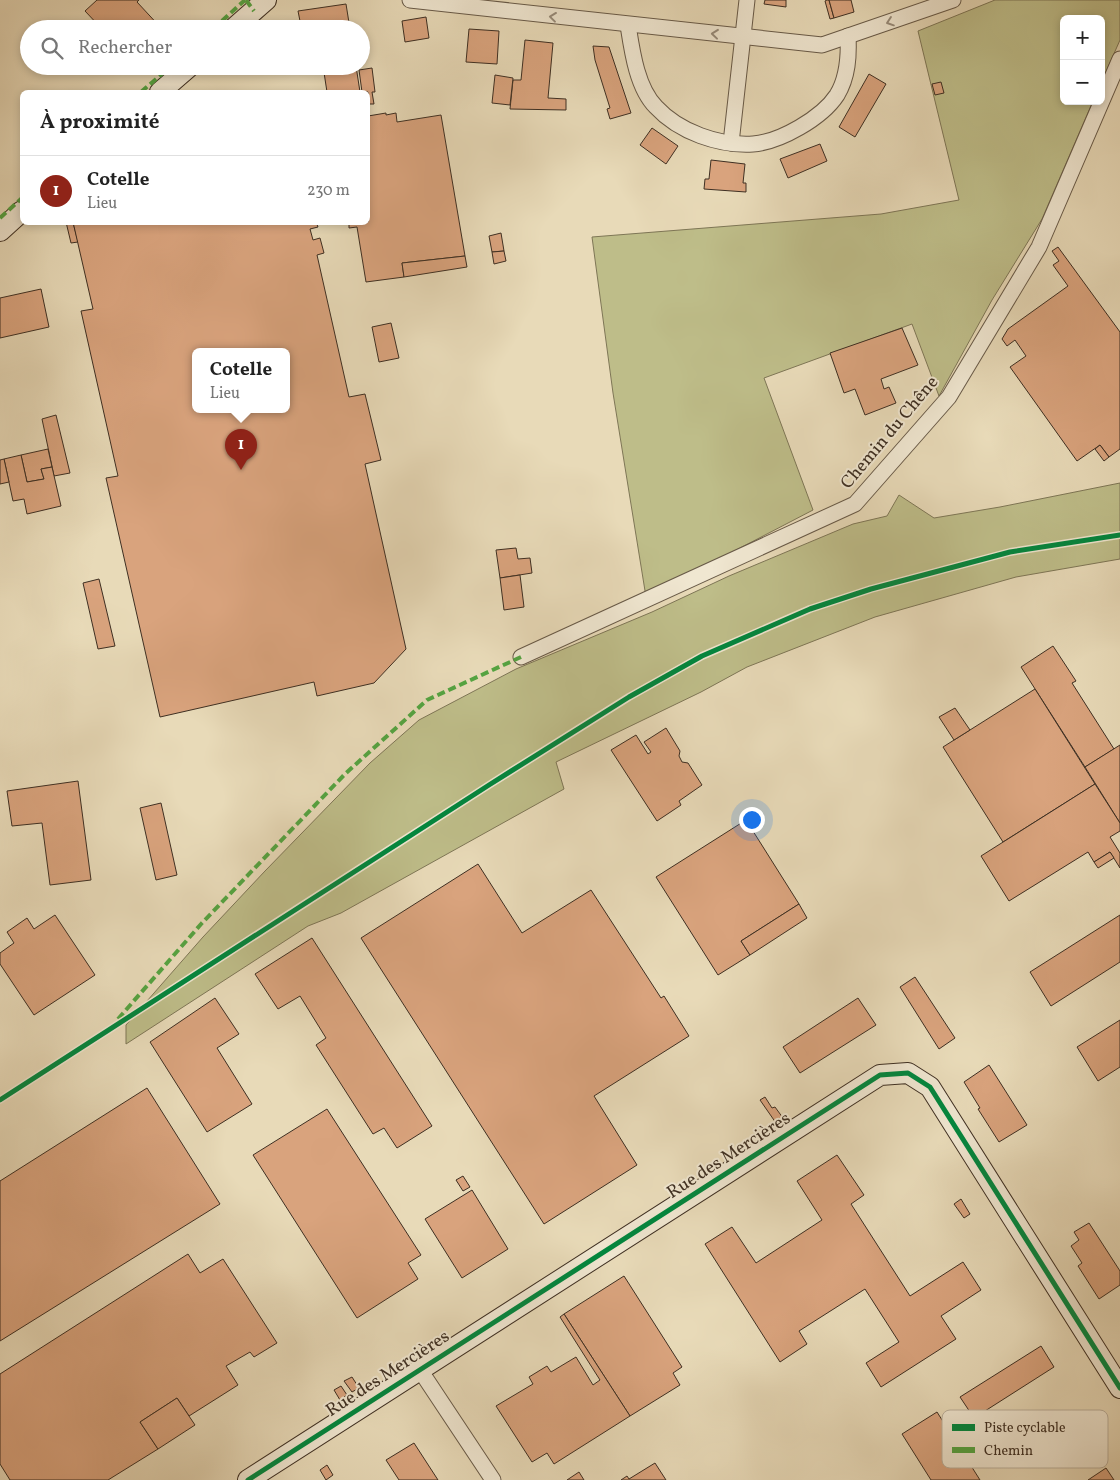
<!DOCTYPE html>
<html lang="fr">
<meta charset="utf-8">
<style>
body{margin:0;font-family:Vollkorn,serif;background:#f6f6f6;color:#222}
.controls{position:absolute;right:15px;top:15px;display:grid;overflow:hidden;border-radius:8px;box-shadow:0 2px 8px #0003}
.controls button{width:45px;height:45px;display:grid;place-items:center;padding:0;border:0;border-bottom:1px solid #e0e0e0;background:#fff;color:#222;font:25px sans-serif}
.you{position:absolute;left:751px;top:819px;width:18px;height:18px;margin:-12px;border:4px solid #fff;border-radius:50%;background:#1a73e8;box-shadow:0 0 0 8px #1a73e833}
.badge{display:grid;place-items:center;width:32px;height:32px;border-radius:50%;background:#8f2418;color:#fff;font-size:16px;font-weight:700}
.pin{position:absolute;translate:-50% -41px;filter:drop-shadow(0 1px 2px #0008)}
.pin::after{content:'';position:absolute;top:26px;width:18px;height:15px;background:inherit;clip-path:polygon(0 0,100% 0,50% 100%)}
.popup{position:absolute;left:192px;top:348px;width:98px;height:65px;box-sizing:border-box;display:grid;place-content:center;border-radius:8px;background:#fff;filter:drop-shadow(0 1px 4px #0005);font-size:16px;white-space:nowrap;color:#767676}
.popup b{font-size:19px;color:#222}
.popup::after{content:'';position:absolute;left:50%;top:100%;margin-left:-10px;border:10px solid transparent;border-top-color:#fff}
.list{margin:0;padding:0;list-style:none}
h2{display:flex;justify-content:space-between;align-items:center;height:65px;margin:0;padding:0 20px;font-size:21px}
h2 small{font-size:16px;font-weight:400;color:#767676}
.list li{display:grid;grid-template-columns:32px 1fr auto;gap:15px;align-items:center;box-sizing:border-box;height:70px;padding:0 20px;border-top:1px solid #e0e0e0}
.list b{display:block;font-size:19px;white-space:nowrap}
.list p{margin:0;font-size:16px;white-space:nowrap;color:#767676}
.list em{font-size:16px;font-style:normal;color:#767676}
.icon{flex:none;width:28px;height:28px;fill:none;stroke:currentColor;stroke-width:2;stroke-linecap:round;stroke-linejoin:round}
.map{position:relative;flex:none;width:1120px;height:1480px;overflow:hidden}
.search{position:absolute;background:#fff;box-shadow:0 2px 8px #0003;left:20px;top:20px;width:350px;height:55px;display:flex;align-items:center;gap:12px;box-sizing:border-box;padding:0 18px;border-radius:28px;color:#767676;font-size:19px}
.panel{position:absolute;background:#fff;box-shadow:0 2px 8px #0003;left:20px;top:90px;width:350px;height:135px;border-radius:8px}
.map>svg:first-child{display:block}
.green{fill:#bebd89;stroke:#7e7656}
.building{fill:#d9a37d;stroke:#3e2f22;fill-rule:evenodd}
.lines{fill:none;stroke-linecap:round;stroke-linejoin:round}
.street-casing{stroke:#685a48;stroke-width:17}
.secondary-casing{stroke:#3e2f22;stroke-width:22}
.street{stroke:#f0e7d1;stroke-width:15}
.secondary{stroke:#f0e7d1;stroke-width:20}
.quiet{stroke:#54a441;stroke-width:4;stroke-dasharray:8 4;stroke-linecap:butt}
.cycleway-casing{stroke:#f0e7d1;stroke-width:8}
.cycleway{stroke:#00873e;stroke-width:5}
.oneway{stroke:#978b7a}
.labels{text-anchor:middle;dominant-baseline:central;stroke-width:4;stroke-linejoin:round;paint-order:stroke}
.street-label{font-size:18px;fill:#3e2f22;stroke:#f0e7d1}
.key{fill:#f0e7d1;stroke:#bbb09c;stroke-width:1}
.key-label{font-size:14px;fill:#3e2f22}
</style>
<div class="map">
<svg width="1120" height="1480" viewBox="0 0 1120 1480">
<rect width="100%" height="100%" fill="#e8dab8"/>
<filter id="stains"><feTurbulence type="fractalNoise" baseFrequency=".004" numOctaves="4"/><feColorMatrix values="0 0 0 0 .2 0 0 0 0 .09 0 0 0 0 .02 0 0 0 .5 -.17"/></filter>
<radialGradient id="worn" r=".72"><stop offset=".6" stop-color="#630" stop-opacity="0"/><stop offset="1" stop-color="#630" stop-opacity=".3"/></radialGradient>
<g class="green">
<polygon points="995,0 1120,0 1120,40 1101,83 1101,19 1064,19 1064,101 1093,101 1042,219 992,300 939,396 912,324 764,378 813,510 646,597 613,393 592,237 881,214 959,200 918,31"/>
<polygon points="1120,483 1120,559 1016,577 875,617 747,667 701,692 556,762 564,789 341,913 308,926 126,1044 126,1025 203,937 265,871 370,763 419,720 516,669 652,612 729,576 853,524 887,516 899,495 934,518 1000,507"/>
</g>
<g class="building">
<polygon points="97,0 139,0 137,2 162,29 102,29 85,11"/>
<polygon points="765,0 786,0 786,7 764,4"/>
<polygon points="827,0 829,0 834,18 830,19 825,1"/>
<polygon points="829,0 851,0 854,12 834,18"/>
<polygon points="346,4 350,29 306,29 306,25 301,26 298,11"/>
<polygon points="426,17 429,38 405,42 402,21"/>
<polygon points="469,29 499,31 497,64 466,62"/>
<polygon points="525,40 553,43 548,98 566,99 566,110 510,109 513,80 521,80"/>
<polygon points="593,46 609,47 631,113 610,119 607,109 610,108 595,60"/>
<polygon points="323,66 356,66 360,92 327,92"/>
<polygon points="372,68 375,92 372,92 374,104 368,104 368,92 362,92 359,70"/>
<polygon points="869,74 886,84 855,137 839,127"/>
<polygon points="495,75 513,78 510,105 492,103"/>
<polygon points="941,82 944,93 935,95 932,84"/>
<polygon points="386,113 386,115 396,113 397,122 441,115 465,256 402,263 404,277 366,282 357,227 349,228 349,222 368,222 368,116"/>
<polygon points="652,128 678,146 666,164 640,145"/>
<polygon points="820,144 827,161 788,178 780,159"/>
<polygon points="711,160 745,164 743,183 746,183 746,192 704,189 705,179 709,179"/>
<polygon points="66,222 73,222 78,242 71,243"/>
<path d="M73,222H316L318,227L310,229L313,240L320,238L324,253L317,255L349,397L365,394L381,460L365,464L406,649L374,683L317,696L314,682L160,717L106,478L118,476L81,311L93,309ZM196,351H286V409H196Z"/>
<polygon points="501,233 504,251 492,252 489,236"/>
<polygon points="1058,247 1120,332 1120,449 1109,457 1100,445 1077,461 1010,367 1026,356 1015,340 1007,346 1002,339 1008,329 1068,286 1053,265 1059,261 1052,251"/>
<polygon points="504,251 506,261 494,264 492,252"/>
<polygon points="465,256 467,267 404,277 402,263"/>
<polygon points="41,289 49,327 0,338 0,298"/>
<polygon points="391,323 399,358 379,362 372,327"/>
<polygon points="902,328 918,365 881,379 884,389 889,387 896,403 865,415 855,389 844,393 830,353"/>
<polygon points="56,415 70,473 54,476 42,419"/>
<polygon points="1100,445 1109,457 1104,461 1095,449"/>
<polygon points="48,449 52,467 41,469 44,479 27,482 21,455"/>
<polygon points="21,455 27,482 44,479 41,469 52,467 61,506 27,514 24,499 13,501 4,459"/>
<polygon points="4,459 9,482 0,484 0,460"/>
<polygon points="516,548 518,559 530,558 532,573 500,578 496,550"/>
<polygon points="520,575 524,607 504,610 500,578"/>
<polygon points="99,579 115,646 98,649 83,583"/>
<polygon points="1053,646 1076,681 1072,683 1114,749 1085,767 1021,667"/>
<polygon points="1035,689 1095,784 1003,842 943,747"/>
<polygon points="955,708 970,730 954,740 939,717"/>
<polygon points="666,728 680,751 679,756 682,762 688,763 702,785 679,801 681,805 657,821 611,750 636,735 648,754 651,752 644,742"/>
<polygon points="1120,745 1120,823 1085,767"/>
<polygon points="78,781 91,880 50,885 42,823 12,826 7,791"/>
<polygon points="1095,784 1120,823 1120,831 1110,837 1120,853 1120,868 1110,852 1094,862 1088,852 1009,901 981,856"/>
<polygon points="161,803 177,875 156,880 140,808"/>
<polygon points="746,820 799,904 741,941 750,955 718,975 656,877"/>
<polygon points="1110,852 1114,858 1098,868 1094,862"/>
<polygon points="478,864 522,933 591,890 661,998 664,996 689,1036 594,1096 637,1165 544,1224 361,938"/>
<polygon points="799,904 807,918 750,955 741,941"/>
<polygon points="55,915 95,975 34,1015 0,964 0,953 14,943 7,932 27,918 34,929"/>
<polygon points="1120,915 1120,962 1051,1006 1030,972"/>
<polygon points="312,938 432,1126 397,1148 384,1128 373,1134 316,1045 326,1038 300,996 278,1009 255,974"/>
<polygon points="915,977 955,1038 939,1049 900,987"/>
<polygon points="215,998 239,1034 217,1048 252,1104 207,1132 150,1042"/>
<polygon points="858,998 876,1025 800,1073 783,1047"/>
<polygon points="1120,1020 1120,1067 1098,1081 1077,1047"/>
<polygon points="989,1065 1027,1125 999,1142 978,1109 980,1108 964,1082"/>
<polygon points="147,1088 220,1204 0,1341 0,1181"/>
<polygon points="765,1097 772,1108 775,1107 783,1118 776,1123 760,1100"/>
<polygon points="327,1109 421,1255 408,1263 418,1279 357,1318 253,1155"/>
<polygon points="837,1155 864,1195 851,1204 910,1296 963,1262 981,1290 941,1316 956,1339 881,1387 866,1363 899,1342 865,1289 799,1331 807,1344 780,1362 705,1244 732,1227 756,1263 822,1220 797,1181"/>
<polygon points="463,1176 470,1187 463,1191 456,1180"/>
<polygon points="472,1190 508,1249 462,1278 425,1219"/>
<polygon points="961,1199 970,1214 964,1218 954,1204"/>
<polygon points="1089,1223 1120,1271 1120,1285 1099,1299 1078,1266 1082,1263 1071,1246 1079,1240 1074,1232"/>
<polygon points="188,1254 200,1273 223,1259 277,1343 254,1357 250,1352 226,1366 238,1385 189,1416 177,1398 140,1422 158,1449 108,1480 10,1480 0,1464 0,1374"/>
<polygon points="624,1276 682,1367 673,1373 680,1385 630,1416 564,1314"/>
<polygon points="564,1314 630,1416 554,1464 547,1453 532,1462 496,1406 533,1384 529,1377 547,1366 551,1372 576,1357 593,1385 600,1380 560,1317"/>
<polygon points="1041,1346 1054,1367 974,1418 960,1397"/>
<polygon points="352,1377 359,1388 352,1392 344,1381"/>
<polygon points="341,1386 347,1395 340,1400 334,1390"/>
<polygon points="177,1398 195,1425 158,1449 140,1422"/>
<polygon points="937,1412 980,1480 931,1480 902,1434"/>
<polygon points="414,1443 438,1480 399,1480 386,1460"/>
<polygon points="655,1463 666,1480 621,1480 627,1476 629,1479"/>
<polygon points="327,1465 333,1475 326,1480 320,1470"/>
<polygon points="1106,1468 1114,1480 1088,1480"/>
<polygon points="579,1472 584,1480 567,1480"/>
</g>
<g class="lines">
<defs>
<g id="street">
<polyline points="410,0 822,45 953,0"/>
<path d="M628,25C632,51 637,88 656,107C679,132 719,146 753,144C780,142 822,118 837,95C848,77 849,56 848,36"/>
<polyline points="731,143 747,0"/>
<polyline points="521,657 855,504 949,397 1039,247 1120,59"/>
<polyline points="420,1370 493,1480"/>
</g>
<g id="secondary">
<polyline points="233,29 266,0"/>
<polyline points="160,92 190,66"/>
<polyline points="0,231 22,211"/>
<polyline points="248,1480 880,1075 908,1073 930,1087 1120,1388"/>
</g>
</defs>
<use href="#street" class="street-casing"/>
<use href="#secondary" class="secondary-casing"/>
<use href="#street" class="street"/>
<use href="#secondary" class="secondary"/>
<g class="quiet">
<polyline points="246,0 254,11"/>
<polyline points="213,29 245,0"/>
<polyline points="141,92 171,66"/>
<polyline points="0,218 22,198"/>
<polyline points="118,1019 202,923 345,774 427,700 521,657"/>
</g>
<defs>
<g id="cycleway">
<polyline points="0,1100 489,785 629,697 702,656 810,609 871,589 1010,552 1120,535"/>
<polyline points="248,1480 880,1075 908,1073 930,1087 1120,1388"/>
</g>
</defs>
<use href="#cycleway" class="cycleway-casing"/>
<use href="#cycleway" class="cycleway"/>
</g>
<defs><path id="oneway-chevron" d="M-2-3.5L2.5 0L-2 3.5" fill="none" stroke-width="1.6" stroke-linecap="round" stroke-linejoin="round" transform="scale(1.25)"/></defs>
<g class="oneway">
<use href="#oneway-chevron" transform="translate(553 17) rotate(-173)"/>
<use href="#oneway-chevron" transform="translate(890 22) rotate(161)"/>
<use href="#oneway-chevron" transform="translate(715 34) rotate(-174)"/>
</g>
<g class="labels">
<g class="street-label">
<text transform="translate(890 433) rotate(-50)">Chemin du Chêne</text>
<text transform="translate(729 1156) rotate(-33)">Rue des Mercières</text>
<text transform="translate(388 1374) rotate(-33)">Rue des Mercières</text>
</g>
</g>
<rect x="942" y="1410" width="166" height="58" rx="8" class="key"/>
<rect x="952" y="1424" width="23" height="7" fill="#00873e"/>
<rect x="952" y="1447" width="23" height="6" fill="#54a441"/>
<g class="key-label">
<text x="984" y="1432">Piste cyclable</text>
<text x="984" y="1455">Chemin</text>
</g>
<rect width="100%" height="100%" filter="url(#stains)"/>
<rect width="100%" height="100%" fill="url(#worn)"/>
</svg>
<div class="controls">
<button>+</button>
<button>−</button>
</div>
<div class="you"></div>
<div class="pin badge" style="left:241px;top:470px">1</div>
<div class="popup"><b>Cotelle</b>Lieu</div>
<div class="search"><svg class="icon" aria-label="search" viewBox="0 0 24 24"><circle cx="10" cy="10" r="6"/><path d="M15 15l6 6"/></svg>Rechercher</div>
<section class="panel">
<h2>À proximité<small></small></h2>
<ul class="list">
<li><span class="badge">1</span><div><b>Cotelle</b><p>Lieu</p></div><em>230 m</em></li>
</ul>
</section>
</div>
